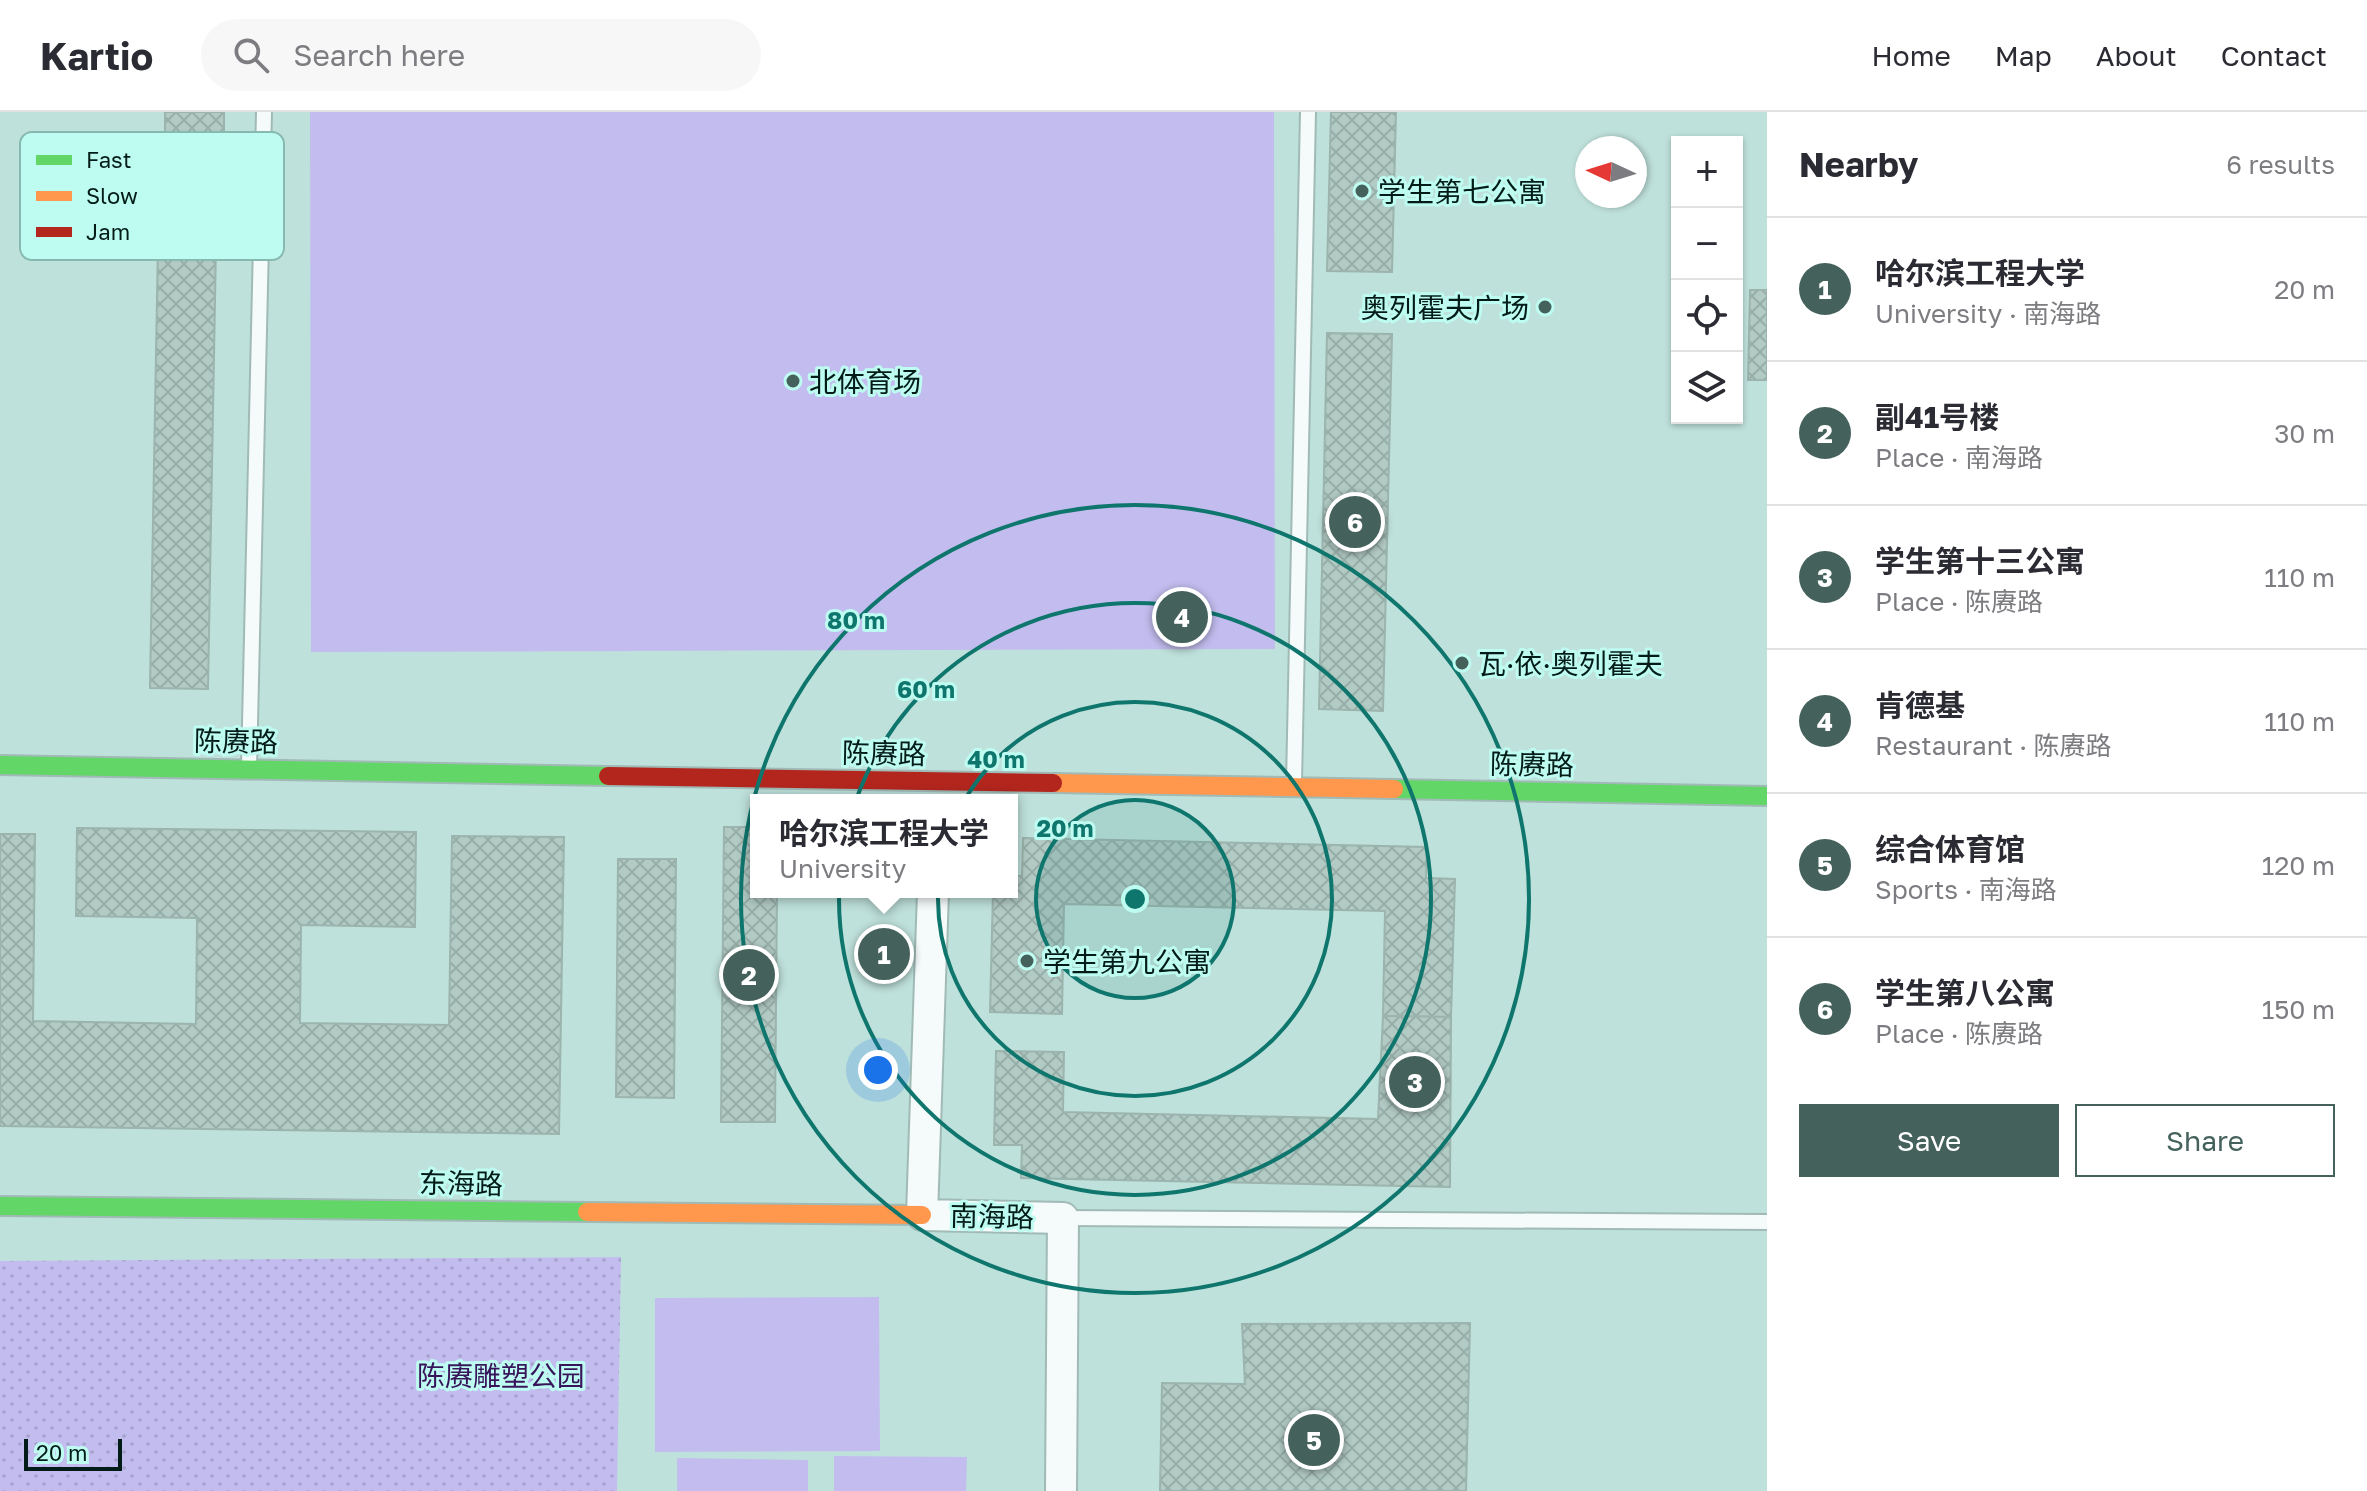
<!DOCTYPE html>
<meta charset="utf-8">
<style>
body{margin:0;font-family:"Golos Text","Noto Sans SC",sans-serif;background:#f7f7f7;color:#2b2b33}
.controls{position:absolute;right:24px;top:24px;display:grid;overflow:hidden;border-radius:0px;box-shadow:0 2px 6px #0004}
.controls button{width:72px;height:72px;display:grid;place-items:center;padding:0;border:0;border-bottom:2px solid #e1e1e2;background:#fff;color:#2b2b33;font:40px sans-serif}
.compass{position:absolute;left:1575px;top:24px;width:72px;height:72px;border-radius:50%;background:#fff;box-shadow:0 2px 6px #0004;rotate:274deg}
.scale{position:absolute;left:24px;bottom:20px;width:98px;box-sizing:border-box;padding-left:8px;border:4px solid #031c18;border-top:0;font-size:22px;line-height:28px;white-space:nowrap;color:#031c18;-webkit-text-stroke:6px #befcf1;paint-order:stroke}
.you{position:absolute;left:878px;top:958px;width:28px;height:28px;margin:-20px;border:6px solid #fff;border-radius:50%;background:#1a73e8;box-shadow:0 0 0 12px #1a73e833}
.badge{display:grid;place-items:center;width:52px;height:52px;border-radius:50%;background:#45615c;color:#fff;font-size:26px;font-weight:700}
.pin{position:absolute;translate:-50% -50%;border:4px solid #fff;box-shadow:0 2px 8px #0006}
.popup{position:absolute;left:750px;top:682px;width:268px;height:104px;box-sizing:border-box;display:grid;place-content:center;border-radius:0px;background:#fff;filter:drop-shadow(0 2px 6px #0005);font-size:26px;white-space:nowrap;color:#7c7c81}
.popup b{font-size:30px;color:#2b2b33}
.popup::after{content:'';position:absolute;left:50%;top:100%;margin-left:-16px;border:16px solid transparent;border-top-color:#fff}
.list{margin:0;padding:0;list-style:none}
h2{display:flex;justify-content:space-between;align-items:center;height:104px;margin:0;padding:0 32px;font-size:34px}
h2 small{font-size:26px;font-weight:400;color:#7c7c81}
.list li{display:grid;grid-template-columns:52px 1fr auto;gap:24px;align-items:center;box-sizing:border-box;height:144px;padding:0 32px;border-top:2px solid #e1e1e2}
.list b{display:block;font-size:30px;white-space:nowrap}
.list p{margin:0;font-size:26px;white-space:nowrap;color:#7c7c81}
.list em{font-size:26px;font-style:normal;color:#7c7c81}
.actions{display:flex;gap:16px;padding:24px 32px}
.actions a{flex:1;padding:18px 0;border:2px solid #45615c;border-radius:0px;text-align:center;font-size:28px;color:#45615c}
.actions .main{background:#45615c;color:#fff}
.icon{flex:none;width:44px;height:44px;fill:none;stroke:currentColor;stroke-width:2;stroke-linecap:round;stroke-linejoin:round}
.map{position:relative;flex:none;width:1767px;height:1379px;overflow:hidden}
header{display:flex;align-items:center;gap:48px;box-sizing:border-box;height:112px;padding:0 40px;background:#fff;border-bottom:2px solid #e1e1e2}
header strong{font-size:38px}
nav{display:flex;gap:44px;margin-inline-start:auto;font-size:28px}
.search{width:560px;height:72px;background:#f7f7f7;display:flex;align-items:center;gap:20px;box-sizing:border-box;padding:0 28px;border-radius:44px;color:#7c7c81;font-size:30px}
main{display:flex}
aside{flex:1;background:#fff}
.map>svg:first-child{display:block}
.grass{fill:#c3bdef}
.park{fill:url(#park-dots)}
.building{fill:url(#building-cross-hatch);stroke:#9bb4ad;stroke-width:2}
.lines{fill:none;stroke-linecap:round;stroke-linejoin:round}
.lane-casing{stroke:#a0bab6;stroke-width:18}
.street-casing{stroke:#a0bab6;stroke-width:34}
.fast-casing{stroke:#a0bab6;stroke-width:22}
.slow-casing{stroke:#a0bab6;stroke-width:22}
.jam-casing{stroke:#a0bab6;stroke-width:22}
.lane{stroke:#f5fafa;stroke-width:14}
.street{stroke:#f5fafa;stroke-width:30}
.fast{stroke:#63d668;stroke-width:18}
.slow{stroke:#ff974d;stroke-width:18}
.jam{stroke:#b3261e;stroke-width:18}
.ring{fill:none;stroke:#0f766e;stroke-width:4}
.poi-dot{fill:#45615c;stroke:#befcf1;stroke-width:3}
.labels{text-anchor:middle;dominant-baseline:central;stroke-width:6;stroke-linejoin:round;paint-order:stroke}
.poi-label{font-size:28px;fill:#031c18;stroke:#befcf1;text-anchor:start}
.street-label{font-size:28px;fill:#031c18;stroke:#befcf1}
.park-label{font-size:28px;fill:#38145a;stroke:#befcf1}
.key{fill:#befcf1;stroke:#86b9b0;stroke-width:2}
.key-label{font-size:22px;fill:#031c18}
.centre{fill:#0f766e;stroke:#befcf1;stroke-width:4}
.ring-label{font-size:24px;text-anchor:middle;font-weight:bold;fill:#0f766e;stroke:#befcf1;stroke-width:6;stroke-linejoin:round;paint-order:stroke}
</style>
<header>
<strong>Kartio</strong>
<div class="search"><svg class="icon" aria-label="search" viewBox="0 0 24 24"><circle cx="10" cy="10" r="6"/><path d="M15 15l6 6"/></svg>Search here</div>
<nav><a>Home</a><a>Map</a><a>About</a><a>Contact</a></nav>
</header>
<main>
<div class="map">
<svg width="1767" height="1379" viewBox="0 0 1767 1379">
<defs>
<pattern id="park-dots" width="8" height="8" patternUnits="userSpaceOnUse" patternTransform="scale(2)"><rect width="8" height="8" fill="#c3bdef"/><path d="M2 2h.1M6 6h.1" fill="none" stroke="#a6a2cc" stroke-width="1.8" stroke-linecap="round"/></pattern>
<pattern id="building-cross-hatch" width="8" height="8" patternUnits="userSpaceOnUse" patternTransform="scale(2)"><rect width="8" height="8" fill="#b2cac4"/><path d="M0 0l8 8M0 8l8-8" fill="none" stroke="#97ada8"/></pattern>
</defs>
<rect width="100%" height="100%" fill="#bfe1db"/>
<g class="grass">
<polygon points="310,0 1274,0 1275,537 311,540"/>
<polygon points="879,1185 880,1339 655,1340 655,1186"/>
<polygon points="834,1344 967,1345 966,1379 834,1379"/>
<polygon points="677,1346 808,1348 808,1379 677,1379"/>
</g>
<polygon class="park" points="621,1145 617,1379 0,1379 0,1149"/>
<g class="building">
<rect x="165" y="0" width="59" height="69"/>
<polygon points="1331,0 1396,0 1392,160 1327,159"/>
<polygon points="158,131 216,132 208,577 150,576"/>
<polygon points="1750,178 1767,178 1767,268 1748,268"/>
<polygon points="1327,221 1392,222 1383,599 1319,597"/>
<polygon points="724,715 756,715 756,780 777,780 775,1010 721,1010"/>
<polygon points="77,716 416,720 415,815 301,813 300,911 449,913 452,724 564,725 559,1022 0,1014 0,722 35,722 33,909 196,912 197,806 76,804"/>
<polygon points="1023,726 1427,735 1426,766 1455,767 1451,905 1383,904 1385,799 1064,792 1062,902 990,900 993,780 1012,780 1012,764 1022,764"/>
<polygon points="618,747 676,747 674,986 616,985"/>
<polygon points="1383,904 1451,905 1450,1075 1021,1066 1022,1033 994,1033 996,939 1064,940 1063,1000 1378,1007"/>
<polygon points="1470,1211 1466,1379 1160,1379 1162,1271 1245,1272 1242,1212"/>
</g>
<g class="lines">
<defs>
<g id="lane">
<polyline points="249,655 264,0"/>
<polyline points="1294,671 1308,0"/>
<polyline points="1063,1106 1767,1110"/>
</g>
<polyline id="street" points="933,780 922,1103 1063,1106 1061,1379"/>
<g id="fast">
<polyline points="0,653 608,664"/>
<polyline points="1394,677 1767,684"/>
<polyline points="0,1094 587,1100"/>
</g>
<g id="slow">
<polyline points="1053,671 1394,677"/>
<polyline points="587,1100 922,1103"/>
</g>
<polyline id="jam" points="608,664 1053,671"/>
</defs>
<use href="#lane" class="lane-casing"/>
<use href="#street" class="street-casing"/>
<use href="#fast" class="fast-casing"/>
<use href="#slow" class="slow-casing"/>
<use href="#jam" class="jam-casing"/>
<use href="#lane" class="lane"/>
<use href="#street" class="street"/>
<use href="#fast" class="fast"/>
<use href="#slow" class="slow"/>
<use href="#jam" class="jam"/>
</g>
<circle cx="1135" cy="787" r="99" fill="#0f766e" fill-opacity=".12"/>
<g class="ring">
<circle cx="1135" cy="787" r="99"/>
<circle cx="1135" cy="787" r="197"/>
<circle cx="1135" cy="787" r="296"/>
<circle cx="1135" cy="787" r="394"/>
</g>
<g class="poi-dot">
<circle cx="1362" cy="79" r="8"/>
<circle cx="1545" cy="195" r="8"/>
<circle cx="793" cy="269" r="8"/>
<circle cx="1462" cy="551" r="8"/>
<circle cx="1027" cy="849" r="8"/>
</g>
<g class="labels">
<g class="poi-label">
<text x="1378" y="79">学生第七公寓</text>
<text x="1529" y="195" text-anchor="end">奥列霍夫广场</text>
<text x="809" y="269">北体育场</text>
<text x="1478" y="551">瓦·依·奥列霍夫</text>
<text x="1043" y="849">学生第九公寓</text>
</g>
<g class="street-label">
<text transform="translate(236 629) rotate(1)">陈赓路</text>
<text transform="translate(884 641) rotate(1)">陈赓路</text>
<text transform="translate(1532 652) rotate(1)">陈赓路</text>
<text transform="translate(461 1071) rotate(1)">东海路</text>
<text transform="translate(992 1104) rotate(1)">南海路</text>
</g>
<g class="park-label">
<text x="501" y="1263">陈赓雕塑公园</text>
</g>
</g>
<rect x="20" y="20" width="264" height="128" rx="12" class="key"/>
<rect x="36" y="43" width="36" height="10" fill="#63d668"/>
<rect x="36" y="79" width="36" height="10" fill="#ff974d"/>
<rect x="36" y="115" width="36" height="10" fill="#b3261e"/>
<g class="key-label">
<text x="86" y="56">Fast</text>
<text x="86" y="92">Slow</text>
<text x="86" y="128">Jam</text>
</g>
<circle cx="1135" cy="787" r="12" class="centre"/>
<g class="ring-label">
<text x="856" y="517">80 m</text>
<text x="926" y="586">60 m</text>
<text x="996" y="656">40 m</text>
<text x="1065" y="725">20 m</text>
</g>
</svg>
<div class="controls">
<button>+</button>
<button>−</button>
<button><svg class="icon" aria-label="locate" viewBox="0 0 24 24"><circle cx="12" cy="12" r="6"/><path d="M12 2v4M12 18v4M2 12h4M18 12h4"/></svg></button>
<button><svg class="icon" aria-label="layers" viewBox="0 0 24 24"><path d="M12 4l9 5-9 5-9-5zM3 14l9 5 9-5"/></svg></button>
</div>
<svg class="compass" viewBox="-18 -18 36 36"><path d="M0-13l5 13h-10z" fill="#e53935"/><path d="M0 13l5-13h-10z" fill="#7c7c81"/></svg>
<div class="scale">20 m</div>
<div class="you"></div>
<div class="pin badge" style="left:884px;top:842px">1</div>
<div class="popup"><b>哈尔滨工程大学</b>University</div>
<div class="pin badge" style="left:749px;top:863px">2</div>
<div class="pin badge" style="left:1415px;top:970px">3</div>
<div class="pin badge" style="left:1182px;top:505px">4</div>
<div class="pin badge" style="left:1314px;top:1328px">5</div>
<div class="pin badge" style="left:1355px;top:410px">6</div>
</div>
<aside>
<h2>Nearby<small>6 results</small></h2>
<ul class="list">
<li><span class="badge">1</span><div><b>哈尔滨工程大学</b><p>University · 南海路</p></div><em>20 m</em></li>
<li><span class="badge">2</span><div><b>副41号楼</b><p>Place · 南海路</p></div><em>30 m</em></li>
<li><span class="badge">3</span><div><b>学生第十三公寓</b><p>Place · 陈赓路</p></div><em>110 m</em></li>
<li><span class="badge">4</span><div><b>肯德基</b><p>Restaurant · 陈赓路</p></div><em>110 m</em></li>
<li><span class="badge">5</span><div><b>综合体育馆</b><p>Sports · 南海路</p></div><em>120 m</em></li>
<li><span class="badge">6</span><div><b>学生第八公寓</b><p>Place · 陈赓路</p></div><em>150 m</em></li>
</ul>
<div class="actions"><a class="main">Save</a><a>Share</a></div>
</aside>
</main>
